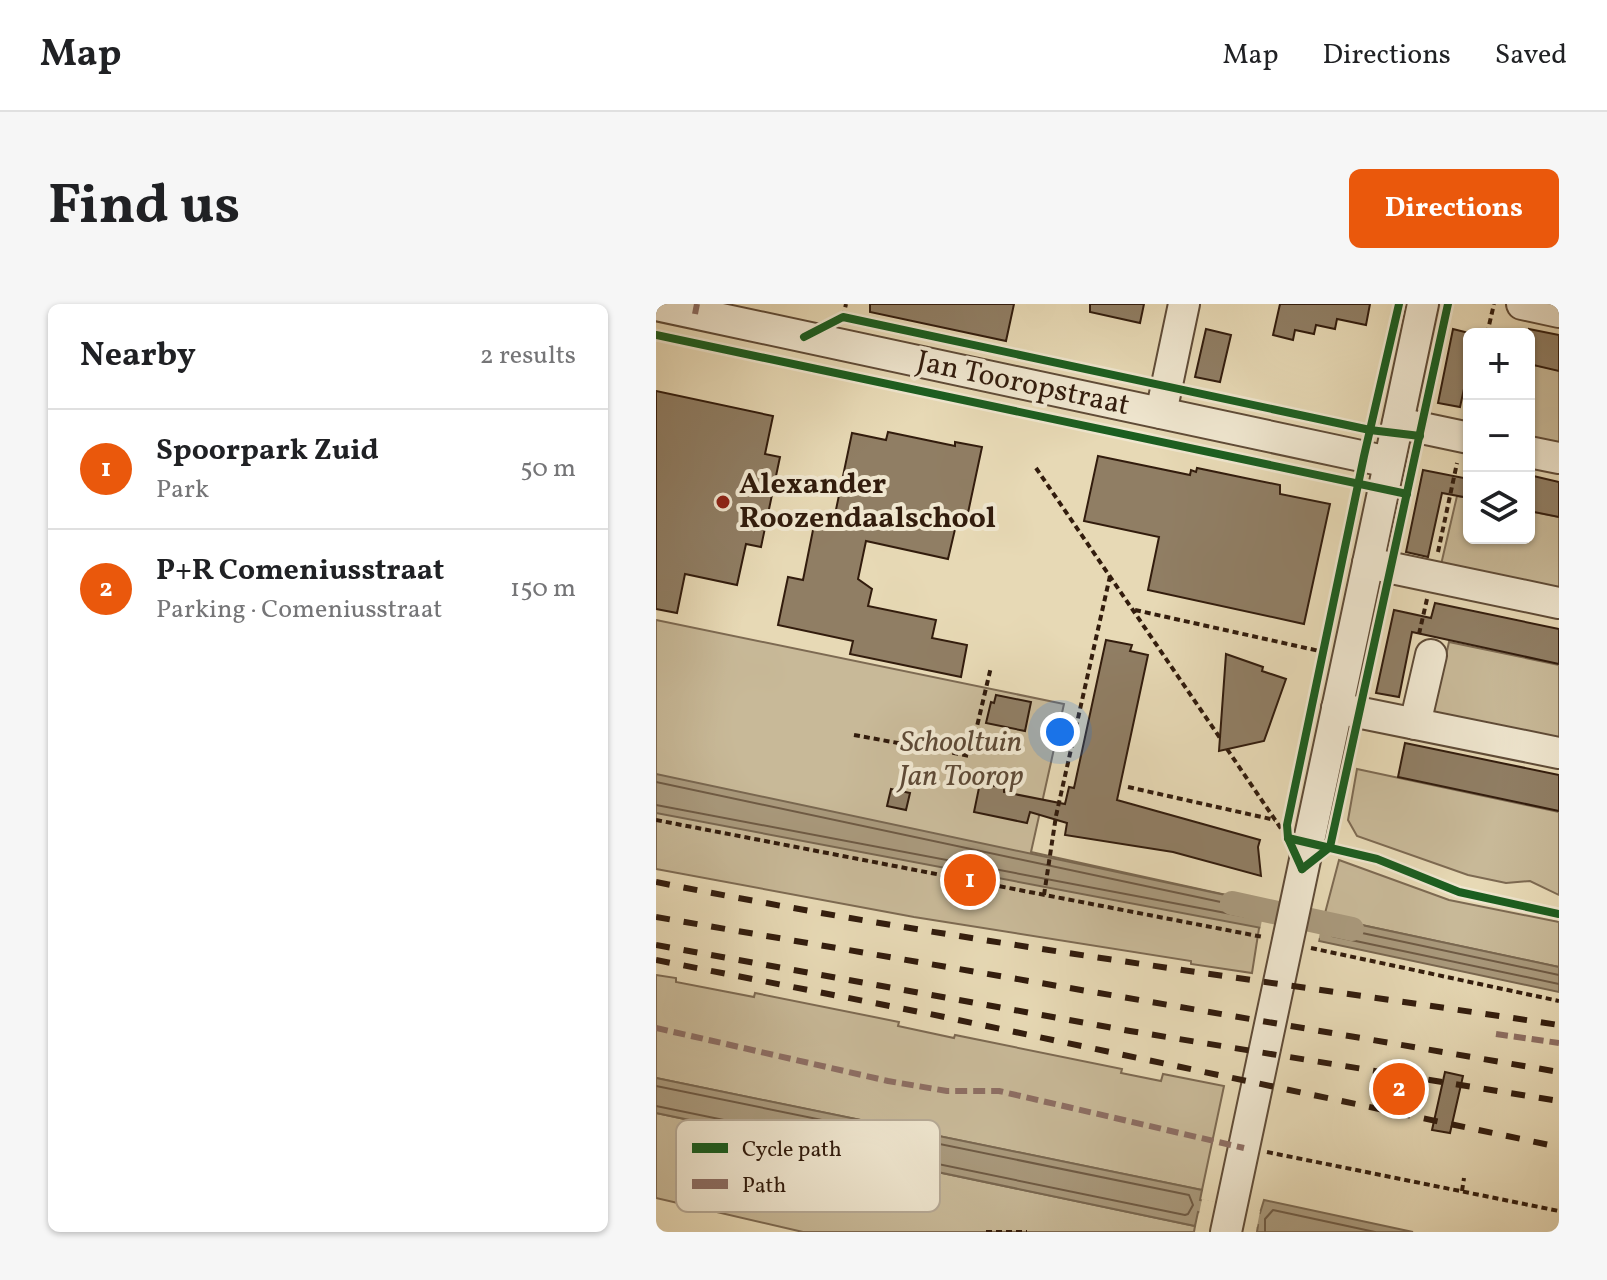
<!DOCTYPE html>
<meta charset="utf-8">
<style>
body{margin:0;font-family:Vollkorn,serif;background:#f6f6f6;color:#202124}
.controls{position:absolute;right:24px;top:24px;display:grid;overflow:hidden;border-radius:12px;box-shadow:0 2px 6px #0004}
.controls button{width:72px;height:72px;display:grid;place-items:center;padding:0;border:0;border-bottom:2px solid #e0e0e0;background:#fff;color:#202124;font:40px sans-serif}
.you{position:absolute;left:404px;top:428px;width:28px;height:28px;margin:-20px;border:6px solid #fff;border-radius:50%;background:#1a73e8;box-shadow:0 0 0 12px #1a73e833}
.badge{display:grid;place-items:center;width:52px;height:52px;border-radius:50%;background:#ea580c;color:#fff;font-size:26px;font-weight:700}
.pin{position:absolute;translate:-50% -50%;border:4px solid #fff;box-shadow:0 2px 8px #0006}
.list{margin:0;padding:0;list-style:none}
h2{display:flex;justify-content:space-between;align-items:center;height:104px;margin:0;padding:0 32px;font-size:34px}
h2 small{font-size:26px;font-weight:400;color:#757577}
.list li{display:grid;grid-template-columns:52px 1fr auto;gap:24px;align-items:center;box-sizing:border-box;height:120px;padding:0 32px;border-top:2px solid #e0e0e0}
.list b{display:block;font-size:30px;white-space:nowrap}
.list p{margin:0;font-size:26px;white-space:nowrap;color:#757577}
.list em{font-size:26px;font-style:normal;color:#757577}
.icon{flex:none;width:44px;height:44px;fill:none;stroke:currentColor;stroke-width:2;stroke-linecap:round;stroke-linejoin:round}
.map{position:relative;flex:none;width:903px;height:928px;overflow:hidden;border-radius:12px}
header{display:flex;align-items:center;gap:48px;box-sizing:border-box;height:112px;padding:0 40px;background:#fff;border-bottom:2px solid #e0e0e0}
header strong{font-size:38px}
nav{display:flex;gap:44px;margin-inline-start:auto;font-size:28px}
.intro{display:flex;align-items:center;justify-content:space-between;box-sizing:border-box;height:192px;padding:0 48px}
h1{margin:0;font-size:56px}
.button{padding:20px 36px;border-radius:12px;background:#ea580c;color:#fff;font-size:28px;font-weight:700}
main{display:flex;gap:48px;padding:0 48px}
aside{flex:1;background:#fff;border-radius:12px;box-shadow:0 2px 6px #0004}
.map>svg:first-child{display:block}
.green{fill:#c8b998;stroke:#7d6a52;stroke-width:2}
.water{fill:#a9997c;stroke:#796750;stroke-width:2}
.pier{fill:#e7d9b5}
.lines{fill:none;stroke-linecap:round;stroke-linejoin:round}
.shore{stroke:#6e5a44;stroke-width:2}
.canal{stroke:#a9997c;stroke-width:24}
.building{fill:#907e64;stroke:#321c0d;stroke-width:2}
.minor-casing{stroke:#5f4b37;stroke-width:34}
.path{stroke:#321c0d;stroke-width:4;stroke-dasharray:6 4;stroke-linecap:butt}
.minor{stroke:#efe6cf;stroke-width:30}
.rail{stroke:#321c0d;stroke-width:6;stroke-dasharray:14 14;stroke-linecap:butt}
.quiet{stroke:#8d6e63;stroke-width:6;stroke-dasharray:12 6;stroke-linecap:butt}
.cycleway-casing{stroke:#efe6cf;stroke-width:13}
.cycleway{stroke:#1b5e20;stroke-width:8}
.poi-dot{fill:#8f2418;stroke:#efe6cf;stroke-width:3}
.labels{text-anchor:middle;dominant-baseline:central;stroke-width:8;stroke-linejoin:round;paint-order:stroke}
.street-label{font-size:30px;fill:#321c0d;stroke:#efe6cf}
.poi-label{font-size:30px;font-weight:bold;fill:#321c0d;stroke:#efe6cf;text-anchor:start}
.park-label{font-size:30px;font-style:italic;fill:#5f4b37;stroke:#efe6cf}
.key{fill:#efe6cf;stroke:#b6a995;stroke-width:2}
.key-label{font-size:22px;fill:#321c0d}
</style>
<header>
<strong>Map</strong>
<nav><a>Map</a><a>Directions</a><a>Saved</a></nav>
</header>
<div class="intro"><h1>Find us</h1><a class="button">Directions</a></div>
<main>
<aside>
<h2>Nearby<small>2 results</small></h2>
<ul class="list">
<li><span class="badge">1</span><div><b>Spoorpark Zuid</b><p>Park</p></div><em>50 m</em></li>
<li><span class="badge">2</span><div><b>P+R Comeniusstraat</b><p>Parking · Comeniusstraat</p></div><em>150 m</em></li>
</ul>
</aside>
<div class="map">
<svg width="903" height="928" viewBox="0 0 903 928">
<rect width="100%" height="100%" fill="#e7d9b5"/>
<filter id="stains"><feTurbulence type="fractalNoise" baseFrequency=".0025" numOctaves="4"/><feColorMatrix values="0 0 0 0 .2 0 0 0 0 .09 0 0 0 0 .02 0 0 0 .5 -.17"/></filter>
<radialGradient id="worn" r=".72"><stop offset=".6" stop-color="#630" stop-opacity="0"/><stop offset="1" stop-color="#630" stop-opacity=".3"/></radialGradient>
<g class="green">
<polygon points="873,60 903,66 903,142 873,136"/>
<polygon points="801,192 813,194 813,234 873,234 873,207 903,213 903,291 784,265"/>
<polygon points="0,316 408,400 375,548 607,599 596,669 535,660 535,657 258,613 0,565"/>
<polygon points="793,338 903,361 903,436 777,409"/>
<polygon points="701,465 903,508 903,591 874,577 850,579 812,571 701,532 692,516"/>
<polygon points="683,556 793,596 903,618 903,663 668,613"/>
<polygon points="0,671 20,674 20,678 98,693 99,689 243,718 242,722 298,734 299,731 466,765 465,769 505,777 507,770 568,782 546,886 0,774"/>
<polygon points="0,809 539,922 538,928 147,928 0,894"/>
</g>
<g class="water">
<polygon points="0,470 607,599 604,613 665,625 668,613 903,663 903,688 663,637 663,635 0,509"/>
<polygon points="0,774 546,886 544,896 604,909 608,896 757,928 601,928 602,921 542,908 539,922 0,809"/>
</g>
<g class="pier">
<polygon points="610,596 608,609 662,621 668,609 662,638 604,626"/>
<polygon points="546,895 604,907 601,923 543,910"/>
</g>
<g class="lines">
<g class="shore">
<polyline points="0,478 593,604 596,609 591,613 0,501"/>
<polyline points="903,671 678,623 673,627 676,632 903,680"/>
<polyline points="0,782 533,891 537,901 532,910 529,911 0,802"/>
<polyline points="609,928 609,915 617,906 719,928"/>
</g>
<polyline class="canal" points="576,599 696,625"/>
</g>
<g class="building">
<polygon points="214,0 358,0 350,37 214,8"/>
<polygon points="434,0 488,0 484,19 434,8"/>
<polygon points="624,0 714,0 710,21 681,15 679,25 660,21 658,30 639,26 637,36 617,31"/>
<polygon points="550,25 575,31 564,78 539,73"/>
<polygon points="797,25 813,29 813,62 804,103 782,99"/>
<polygon points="873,25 903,31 903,67 873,60"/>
<polygon points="0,87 117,112 109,150 124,153 105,243 90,240 81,281 29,270 21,309 0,305"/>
<polygon points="232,128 299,142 299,138 326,143 309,223 300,221 292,255 210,237 202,275 216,285 212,302 280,316 276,334 311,341 305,373 194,350 197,337 122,321 132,273 147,276 159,216 177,220 196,129 230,136"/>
<polygon points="442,152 534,171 535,166 540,168 541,164 589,174 624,181 624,190 674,200 648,320 492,286 503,233 428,217"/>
<polygon points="767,166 813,175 813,194 786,189 772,253 750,248"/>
<polygon points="873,171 903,178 903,213 873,207"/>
<polygon points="779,299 903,325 903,360 756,328 743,393 720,389 738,306 775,314"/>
<polygon points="450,336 476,341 474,347 492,351 461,496 604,536 602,543 605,572 517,548 409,531 411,519 374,508 371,519 318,508 324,479 348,484 348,488 409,500 413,483 418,484"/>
<polygon points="570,350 607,363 606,367 630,375 608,437 563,447"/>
<polygon points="340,391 375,398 369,427 330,419 335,398 338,399"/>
<polygon points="749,439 903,471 903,507 742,473"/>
<polygon points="235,485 254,489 250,506 231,502"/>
<polygon points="789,768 807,772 794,829 776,826"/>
</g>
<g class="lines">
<defs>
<g id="minor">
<polyline points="866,0 903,8"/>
<polyline points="0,1 733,158"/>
<polyline points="505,109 528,0"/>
<polyline points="742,119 813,134"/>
<polyline points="873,148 903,154"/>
<polyline points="712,259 903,299"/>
<polyline points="681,404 903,449"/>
<polyline points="759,420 775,351"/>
<polyline points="570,928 767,0"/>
</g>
</defs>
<use href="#minor" class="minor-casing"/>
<g class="path">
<polyline points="187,13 190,0"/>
<polyline points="831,30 838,0"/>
<polyline points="380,164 564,434"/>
<polyline points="782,248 801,159"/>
<polyline points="479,306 668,348"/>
<polyline points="763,330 771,295"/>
<polyline points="198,431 314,452 335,363"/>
<polyline points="571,445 628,529"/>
<polyline points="472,483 619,516"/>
<polyline points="0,516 607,633"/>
<polyline points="388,591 400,512 454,272"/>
<polyline points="655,644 903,697"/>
<polyline points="611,848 903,907"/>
<polyline points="806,887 808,874"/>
<polyline points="330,928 371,928"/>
</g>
<use href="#minor" class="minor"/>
<g class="rail">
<path d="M0,578C299,638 601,675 903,721"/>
<polyline points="0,613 903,768"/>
<polyline points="0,641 474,727 903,797"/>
<polyline points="0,656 274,710 903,843"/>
</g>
<g class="quiet">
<polyline points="39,10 41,0"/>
<polyline points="0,724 232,777 291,787 343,787 588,844"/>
<polyline points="840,730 903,739"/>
</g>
<defs>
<g id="cycleway">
<polyline points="0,31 751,190"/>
<polyline points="148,33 187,13 714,126 764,132"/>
<polyline points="632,534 721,555 803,588 903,610"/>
<polyline points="646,565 674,543 792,0"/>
<polyline points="646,565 632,534 631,521 708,152 743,0"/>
</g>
</defs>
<use href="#cycleway" class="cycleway-casing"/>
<use href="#cycleway" class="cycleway"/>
</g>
<circle class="poi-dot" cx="67" cy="198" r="8"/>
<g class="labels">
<g class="street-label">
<text transform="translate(367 80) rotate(12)">Jan Tooropstraat</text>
</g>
<g class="poi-label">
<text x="83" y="181">Alexander<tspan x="83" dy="34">Roozendaalschool</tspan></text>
</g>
<g class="park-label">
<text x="305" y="439">Schooltuin<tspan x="305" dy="34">Jan Toorop</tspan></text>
</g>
</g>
<rect x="20" y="816" width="264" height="92" rx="12" class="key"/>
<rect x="36" y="839" width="36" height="10" fill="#1b5e20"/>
<rect x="36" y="875" width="36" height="10" fill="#8d6e63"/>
<g class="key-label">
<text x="86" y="852">Cycle path</text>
<text x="86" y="888">Path</text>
</g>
<rect width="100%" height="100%" filter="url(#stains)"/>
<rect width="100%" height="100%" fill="url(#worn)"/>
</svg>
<div class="controls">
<button>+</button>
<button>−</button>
<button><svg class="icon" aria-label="layers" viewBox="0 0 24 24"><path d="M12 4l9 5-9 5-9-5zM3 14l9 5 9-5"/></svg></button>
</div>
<div class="you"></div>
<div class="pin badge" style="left:314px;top:576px">1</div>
<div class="pin badge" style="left:743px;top:785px">2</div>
</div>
</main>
